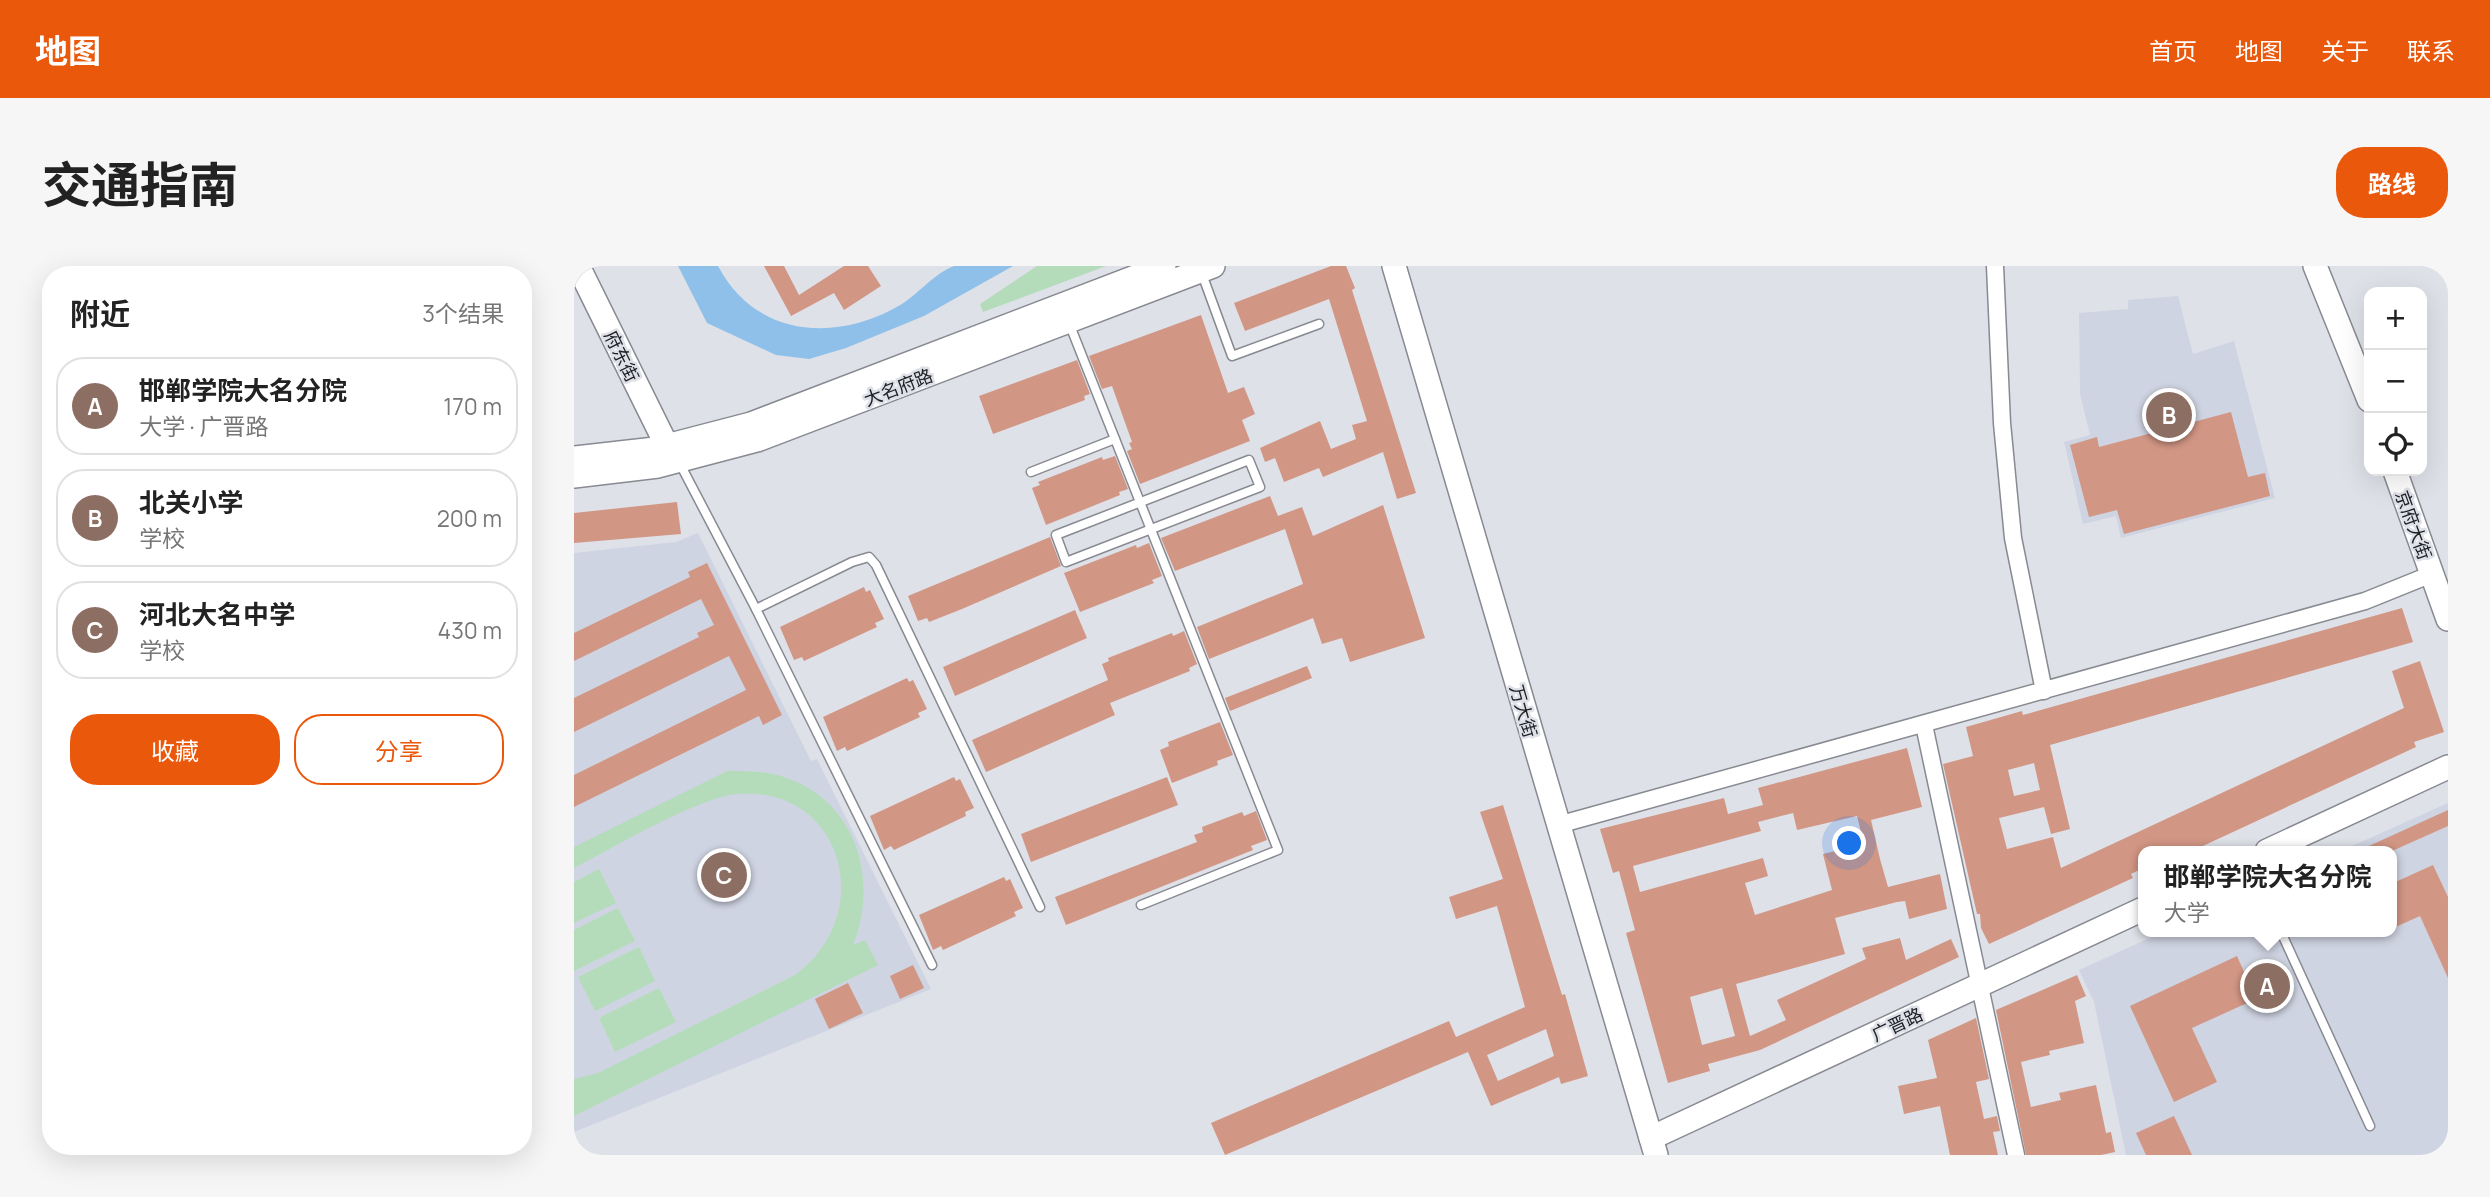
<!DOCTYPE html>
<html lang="zh">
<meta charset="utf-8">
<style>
body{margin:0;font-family:Manrope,"Noto Sans SC",sans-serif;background:#f6f6f6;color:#222}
.controls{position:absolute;right:21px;top:21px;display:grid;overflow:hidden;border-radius:14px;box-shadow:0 7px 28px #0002}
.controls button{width:63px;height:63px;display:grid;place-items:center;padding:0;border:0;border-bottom:2px solid #e0e0e0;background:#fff;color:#222;font:35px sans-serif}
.you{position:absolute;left:1276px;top:578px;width:24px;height:24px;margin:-18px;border:5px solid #fff;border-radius:50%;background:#1a73e8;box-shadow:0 0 0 10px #1a73e833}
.badge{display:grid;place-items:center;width:46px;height:46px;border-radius:50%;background:#ea580c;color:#fff;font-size:23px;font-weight:700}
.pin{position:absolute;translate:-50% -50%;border:4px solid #fff;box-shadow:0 2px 7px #0006}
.popup{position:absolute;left:1564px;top:580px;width:259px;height:91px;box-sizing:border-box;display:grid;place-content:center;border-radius:14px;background:#fff;filter:drop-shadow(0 2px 5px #0005);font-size:23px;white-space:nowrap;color:#767676}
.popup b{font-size:26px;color:#222}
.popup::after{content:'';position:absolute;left:50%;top:100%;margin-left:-14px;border:14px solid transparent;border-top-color:#fff}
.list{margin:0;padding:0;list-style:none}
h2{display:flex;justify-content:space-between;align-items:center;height:91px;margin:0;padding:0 28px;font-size:30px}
h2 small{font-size:23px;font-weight:400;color:#767676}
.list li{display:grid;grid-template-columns:46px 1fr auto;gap:21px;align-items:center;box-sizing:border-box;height:98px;margin:0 14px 14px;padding:0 14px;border:2px solid #e0e0e0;border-radius:28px}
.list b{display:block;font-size:26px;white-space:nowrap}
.list p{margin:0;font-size:23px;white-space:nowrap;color:#767676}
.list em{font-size:23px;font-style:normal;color:#767676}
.actions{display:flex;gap:14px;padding:21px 28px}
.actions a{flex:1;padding:16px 0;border:2px solid #ea580c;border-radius:28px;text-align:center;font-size:24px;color:#ea580c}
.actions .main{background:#ea580c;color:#fff}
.icon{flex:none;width:38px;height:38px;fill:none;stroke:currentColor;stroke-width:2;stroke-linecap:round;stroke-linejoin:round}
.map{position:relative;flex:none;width:1874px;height:889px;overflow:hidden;border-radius:28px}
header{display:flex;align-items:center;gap:42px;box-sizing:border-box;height:98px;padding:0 35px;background:#ea580c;color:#fff}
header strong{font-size:33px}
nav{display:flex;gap:38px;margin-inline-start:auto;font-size:24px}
.intro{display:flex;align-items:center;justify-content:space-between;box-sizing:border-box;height:168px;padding:0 42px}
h1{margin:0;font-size:49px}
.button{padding:18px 32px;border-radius:28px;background:#ea580c;color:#fff;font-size:24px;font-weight:700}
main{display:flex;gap:42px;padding:0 42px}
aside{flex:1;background:#fff;border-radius:28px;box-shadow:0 7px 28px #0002}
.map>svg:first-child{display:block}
.built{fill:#cfd4e2}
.green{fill:#b4dcbb}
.water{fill:#8ec0e9}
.building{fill:#d29684;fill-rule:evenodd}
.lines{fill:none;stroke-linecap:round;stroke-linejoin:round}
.lane-casing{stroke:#888a92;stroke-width:11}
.street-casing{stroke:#888a92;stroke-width:19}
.secondary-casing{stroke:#888a92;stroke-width:26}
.lane{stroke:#fff;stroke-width:8}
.street{stroke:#fff;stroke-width:16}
.secondary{stroke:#fff;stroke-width:23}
.labels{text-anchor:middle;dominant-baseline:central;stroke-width:5;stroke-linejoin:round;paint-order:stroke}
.street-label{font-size:18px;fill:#202124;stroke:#dfe1e9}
</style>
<header>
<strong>地图</strong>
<nav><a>首页</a><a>地图</a><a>关于</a><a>联系</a></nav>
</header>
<div class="intro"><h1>交通指南</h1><a class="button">路线</a></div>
<main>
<aside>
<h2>附近<small>3个结果</small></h2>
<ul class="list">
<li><span class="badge" style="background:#8d6e63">A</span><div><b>邯郸学院大名分院</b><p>大学 · 广晋路</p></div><em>170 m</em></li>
<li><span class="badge" style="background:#8d6e63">B</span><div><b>北关小学</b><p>学校</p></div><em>200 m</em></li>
<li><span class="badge" style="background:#8d6e63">C</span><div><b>河北大名中学</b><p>学校</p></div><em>430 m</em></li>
</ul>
<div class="actions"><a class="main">收藏</a><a>分享</a></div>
</aside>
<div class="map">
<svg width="1874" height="889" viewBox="0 0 1874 889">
<rect width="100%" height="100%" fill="#dfe1e9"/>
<g class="built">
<polygon points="1604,30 1619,88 1660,75 1701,232 1547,272 1542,250 1509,258 1490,176 1516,169 1506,128 1505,47 1554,43 1554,34"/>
<polygon points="124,267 237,495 243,493 357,723 0,866 0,287 102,276"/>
<polygon points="1874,537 1874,889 1552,889 1520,736 1505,704 1589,666 1817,666 1817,585 1767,585"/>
</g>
<g class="green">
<polygon points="463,0 532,0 409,46 406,38"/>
<path d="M153,505C172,505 189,505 207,510C281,532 306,612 279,679L291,674L304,699L0,850V813L24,807L221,709C304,648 269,520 164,528C124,531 39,582 0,602V581Z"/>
<polygon points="25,603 42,637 0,657 0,616"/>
<polygon points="44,642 61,675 0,705 0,664"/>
<polygon points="65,681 81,715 21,745 4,711"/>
<polygon points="85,722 102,756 41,786 25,752"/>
</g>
<path class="water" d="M104,0H144C182,72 263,77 328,38C345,27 361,7 380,0C395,0 422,0 439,0L350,50L272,82L235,93L202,89L133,57Z"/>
<g class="building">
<polygon points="190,0 210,0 225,29 270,0 294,0 307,20 270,44 260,27 217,50"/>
<polygon points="757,0 772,0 781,22 778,24 842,227 823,233 809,186 749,211 745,202 710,216 701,192 691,196 686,182 746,155 757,183 782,173 778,159 793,155 755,33 671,65 660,37"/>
<polygon points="627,49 654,127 670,121 681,148 668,154 676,175 566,218 553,185 558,183 555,177 558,176 538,120 528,123 515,90"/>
<polygon points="503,94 516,128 510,130 511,134 419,168 405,130"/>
<polygon points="1657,146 1674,211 1691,207 1696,230 1550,268 1543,244 1515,251 1496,179 1523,171 1525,181"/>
<polygon points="541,190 554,223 545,226 546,229 472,259 458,222 466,219 464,216 528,191 529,194"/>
<polygon points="696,230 704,250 728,241 739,270 809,239 851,372 776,396 768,372 748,378 739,352 635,393 623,361 729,318 711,263 601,305 587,272"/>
<polygon points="103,236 107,268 0,277 0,247"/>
<polygon points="476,271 487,300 388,343 355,356 353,352 344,355 334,330"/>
<polygon points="575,277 588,310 578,314 580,317 506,346 490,307 562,279 563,282"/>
<polygon points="133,297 208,449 189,459 185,450 0,541 0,509 172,424 155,390 0,466 0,432 125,371 123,367 140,359 127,333 0,395 0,367 116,311 114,306"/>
<polygon points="290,321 292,326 296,324 310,353 301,357 303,361 230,395 228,391 220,394 206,361"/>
<path d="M1828,342L1839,376L1476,479L1496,563L1477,568L1470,541L1425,552L1433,583L1479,571L1487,602L1830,442L1818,405L1846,395L1870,466L1840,476L1842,481L1618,585L1616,580L1606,585H1569V602L1557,608L1559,612L1415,678L1407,662L1406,648H1403L1369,498L1399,490L1392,461L1448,445L1449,449ZM1460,497L1466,524L1440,530L1434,504Z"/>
<polygon points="501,344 513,372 381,430 369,401"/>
<polygon points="610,365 623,398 615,402 616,405 536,437 541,449 412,506 398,474 534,414 528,398 535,395 534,392 598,367 599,370"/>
<polygon points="733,400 738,412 656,445 651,432"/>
<polygon points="333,412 335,416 339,414 353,443 344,447 346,451 273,485 271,481 263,485 249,451"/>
<polygon points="646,456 659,489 643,495 644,499 598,517 586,484 595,480 594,476"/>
<path d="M1333,482L1348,541L1297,554L1306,593L1314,621L1366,608L1373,643L1335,653L1331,635L1323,636L1261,652L1271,688L1162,718L1176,770L1212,754L1203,734L1292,693L1288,682L1326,672L1332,694L1377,673L1385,691L1186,784L1134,798L1136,805L1094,817L1052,667L1061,664L1045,605L1039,607L1026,563L1150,532L1154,548L1189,539L1184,522ZM1219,547L1223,564L1283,550L1290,578L1249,588L1258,624L1181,649L1171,617L1194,610L1189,592L1066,626L1059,600L1187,565L1184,556ZM1148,722L1161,770L1128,779L1116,731Z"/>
<polygon points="380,511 382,515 386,513 400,542 391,546 392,550 320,584 317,580 310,584 296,550"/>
<polygon points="593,511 604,539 457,596 447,568"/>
<path d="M929,539L988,729L991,728L1014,810L987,818L985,811L917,840L894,786L651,889L637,857L875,755L882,771L951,741L923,640L882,653L875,631L929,613L906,546ZM972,763L980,790L924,815L913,789Z"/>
<polygon points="1874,544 1874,560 1818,585 1784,585"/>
<polygon points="682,545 693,574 677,580 679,584 492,659 481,631 623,576 620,569 629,566 628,561 668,546 670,550"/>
<polygon points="1859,599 1874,631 1874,712 1846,650 1817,663 1817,618"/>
<polygon points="430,611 432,615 436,613 449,642 440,646 442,650 369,684 367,680 359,684 345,649"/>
<polygon points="1663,690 1682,733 1618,762 1643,816 1600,836 1556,740"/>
<polygon points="339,699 350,722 326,733 316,710"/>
<polygon points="1503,709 1512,730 1501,735 1510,777 1475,785 1476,789 1447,796 1457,841 1487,834 1485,827 1522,819 1532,867 1537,866 1541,886 1527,889 1452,889 1422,744"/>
<polygon points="274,717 289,747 255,763 241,733"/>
<polygon points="1402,752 1415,813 1402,816 1410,853 1423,850 1426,865 1419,866 1424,889 1376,889 1366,840 1330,848 1324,820 1363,812 1354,774"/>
<polygon points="1600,850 1618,889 1572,889 1562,867"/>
</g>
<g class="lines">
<defs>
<g id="lane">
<polyline points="628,8 658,90 745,58"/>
<polyline points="495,57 704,584 567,639"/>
<polygon points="675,194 686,221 492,296 482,269"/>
<polyline points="105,196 182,343 358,699"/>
<polyline points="457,206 541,173"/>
<polyline points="182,343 278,296 295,291 302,299 466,641"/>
<polyline points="1707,666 1796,860"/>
</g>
<g id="street">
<polyline points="1421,0 1428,157 1439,272 1470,425"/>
<polyline points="1350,459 1442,889"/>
<polyline points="984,559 1791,335 1858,308"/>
</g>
<g id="secondary">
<polyline points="4,0 93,180"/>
<polyline points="820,0 1082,889"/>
<polyline points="1741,0 1795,134"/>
<polyline points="0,192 81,183 177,158 590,0"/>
<polyline points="1821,205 1874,353"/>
<polyline points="0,210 84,200 183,174 639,0"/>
<polyline points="1693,585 1874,501"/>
<polyline points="1077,872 1569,643"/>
</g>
</defs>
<use href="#lane" class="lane-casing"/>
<use href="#street" class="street-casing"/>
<use href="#secondary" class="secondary-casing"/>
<use href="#lane" class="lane"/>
<use href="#street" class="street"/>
<use href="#secondary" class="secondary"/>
</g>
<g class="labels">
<g class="street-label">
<text transform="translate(48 90) rotate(64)">府东街</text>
<text transform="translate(324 121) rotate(-21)">大名府路</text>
<text transform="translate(1840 259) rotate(70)">京府大街</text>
<text transform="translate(950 445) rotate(74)">万大街</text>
<text transform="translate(1323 758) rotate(-25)">广晋路</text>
</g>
</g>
</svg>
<div class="controls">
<button>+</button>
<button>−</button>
<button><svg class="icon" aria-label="locate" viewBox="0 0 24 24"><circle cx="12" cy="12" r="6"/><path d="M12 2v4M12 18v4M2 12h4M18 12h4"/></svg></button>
</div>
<div class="you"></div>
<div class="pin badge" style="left:1693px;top:720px;background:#8d6e63">A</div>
<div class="popup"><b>邯郸学院大名分院</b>大学</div>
<div class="pin badge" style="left:1595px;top:149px;background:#8d6e63">B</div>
<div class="pin badge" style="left:150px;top:609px;background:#8d6e63">C</div>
</div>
</main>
